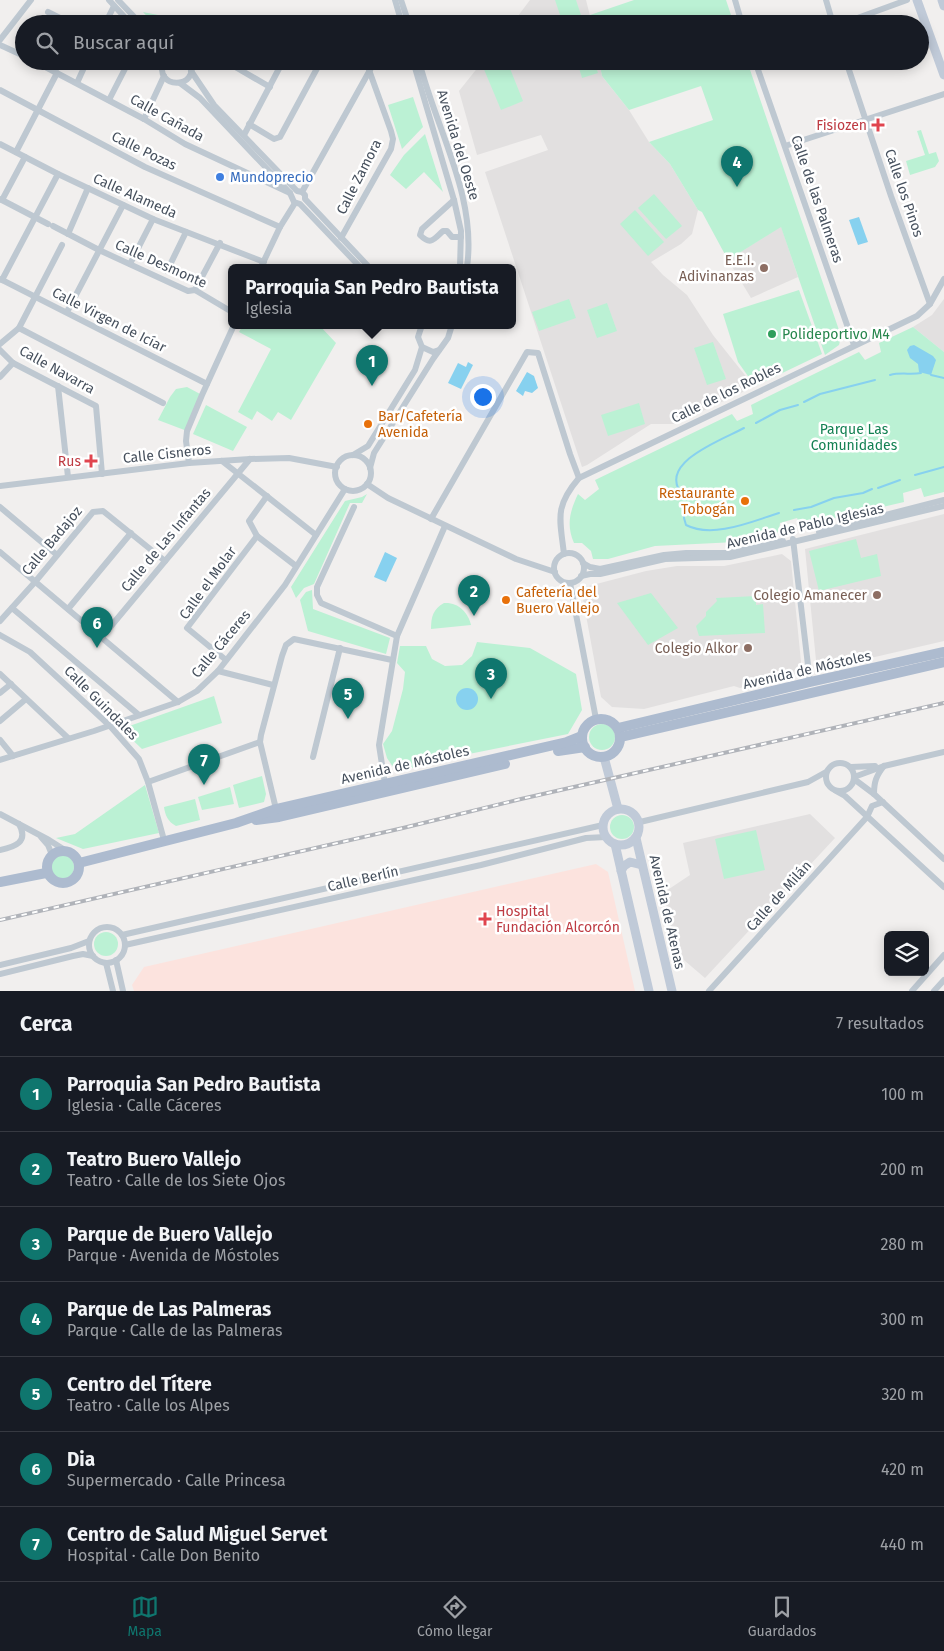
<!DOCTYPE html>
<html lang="es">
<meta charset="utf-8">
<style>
body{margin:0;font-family:"Fira Sans",sans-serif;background:#20242c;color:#f1f3f6}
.controls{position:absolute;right:15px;bottom:15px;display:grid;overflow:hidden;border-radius:8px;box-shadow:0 2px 12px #0003}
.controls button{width:45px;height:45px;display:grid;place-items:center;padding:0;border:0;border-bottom:1px solid #363941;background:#171b24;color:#f1f3f6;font:25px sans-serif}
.you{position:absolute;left:482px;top:396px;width:18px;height:18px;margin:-12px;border:4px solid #fff;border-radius:50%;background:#1a73e8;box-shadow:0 0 0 8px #1a73e833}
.badge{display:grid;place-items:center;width:32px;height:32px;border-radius:50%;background:#0f766e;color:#fff;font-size:16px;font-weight:700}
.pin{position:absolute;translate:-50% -41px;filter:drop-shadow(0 1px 2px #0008)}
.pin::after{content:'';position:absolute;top:26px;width:18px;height:15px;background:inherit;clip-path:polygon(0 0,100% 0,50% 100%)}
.popup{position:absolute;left:228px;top:264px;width:288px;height:65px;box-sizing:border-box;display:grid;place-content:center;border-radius:8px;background:#171b24;filter:drop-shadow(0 1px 4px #0005);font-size:16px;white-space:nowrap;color:#9ea1a6}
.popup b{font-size:19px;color:#f1f3f6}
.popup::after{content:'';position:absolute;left:50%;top:100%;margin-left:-10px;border:10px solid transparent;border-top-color:#171b24}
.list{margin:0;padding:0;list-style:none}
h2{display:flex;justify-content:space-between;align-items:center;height:65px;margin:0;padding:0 20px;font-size:21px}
h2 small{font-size:16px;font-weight:400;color:#9ea1a6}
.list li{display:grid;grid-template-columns:32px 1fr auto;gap:15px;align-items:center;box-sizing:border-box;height:75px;padding:0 20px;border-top:1px solid #363941}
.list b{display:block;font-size:19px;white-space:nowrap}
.list p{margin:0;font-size:16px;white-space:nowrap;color:#9ea1a6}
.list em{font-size:16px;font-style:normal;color:#9ea1a6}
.icon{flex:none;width:28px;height:28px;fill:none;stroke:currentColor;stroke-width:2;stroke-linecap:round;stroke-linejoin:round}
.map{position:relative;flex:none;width:944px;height:991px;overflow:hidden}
.search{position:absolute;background:#171b24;box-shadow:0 2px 12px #0003;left:15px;right:15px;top:15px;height:55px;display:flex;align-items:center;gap:12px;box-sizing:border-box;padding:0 18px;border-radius:28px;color:#9ea1a6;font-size:19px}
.sheet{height:590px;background:#171b24}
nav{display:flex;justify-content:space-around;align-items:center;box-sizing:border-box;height:70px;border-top:1px solid #363941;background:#171b24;font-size:14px;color:#9ea1a6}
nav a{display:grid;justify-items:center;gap:2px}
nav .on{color:#0f766e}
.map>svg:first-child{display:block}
.education{fill:#e2e0e0}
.medical{fill:#fce3de}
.green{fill:#bbf1d4}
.water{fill:#87d1ef}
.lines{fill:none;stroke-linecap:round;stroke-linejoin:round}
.stream{stroke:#87d1ef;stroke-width:2}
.street{stroke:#bec8d1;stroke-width:6}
.secondary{stroke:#c0cad8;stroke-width:9}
.primary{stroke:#adbbcf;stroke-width:10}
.rail-casing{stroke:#b0b3b9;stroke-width:4}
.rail{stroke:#fff;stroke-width:2;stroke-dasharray:5.5;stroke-linecap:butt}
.health-dot{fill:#e0444e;stroke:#fff;stroke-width:2}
.shop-dot{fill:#3f7fe0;stroke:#fff;stroke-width:2}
.education-dot{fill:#8d6e63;stroke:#fff;stroke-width:2}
.leisure-dot{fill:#2e9e5b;stroke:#fff;stroke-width:2}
.food-dot{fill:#e8710a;stroke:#fff;stroke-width:2}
.labels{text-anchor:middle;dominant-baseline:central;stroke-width:5;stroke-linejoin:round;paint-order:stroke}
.street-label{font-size:14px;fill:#46505d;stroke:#fff}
.health-label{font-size:14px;fill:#be3a42;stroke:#fff;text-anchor:end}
.shop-label{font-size:14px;fill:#366cbe;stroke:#fff;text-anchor:start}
.education-label{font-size:14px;fill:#785e54;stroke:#fff;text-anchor:end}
.leisure-label{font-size:14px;fill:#27864d;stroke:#fff;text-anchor:start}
.food-label{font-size:14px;fill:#c56008;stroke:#fff;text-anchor:start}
.park-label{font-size:14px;fill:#148153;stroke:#fff}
</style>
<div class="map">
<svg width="944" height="991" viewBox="0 0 944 991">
<rect width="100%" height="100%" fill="#f1efee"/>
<g class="education">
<polygon points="530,0 586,0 592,24 512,24"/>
<polygon points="483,61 599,61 602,76 629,110 649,142 670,164 698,210 692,234 681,244 651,262 663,275 687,295 713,335 752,384 747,390 675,424 651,424 587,465 582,467 485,172 548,150 541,135 477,155 459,91"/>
<polygon points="781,226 798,277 751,298 728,260"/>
<polygon points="944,299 944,352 913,327 932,315"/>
<polygon points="944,514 944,641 823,669 816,660 805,549"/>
<polygon points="782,554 791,561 802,672 740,688 734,686 644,709 612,707 601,697 581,588 646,571 677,566 724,566"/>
<polygon points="810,814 835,838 705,978 678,955 663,893 690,875 683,843"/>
</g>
<polygon class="medical" points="596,864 608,872 635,991 134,991 132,985 144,967"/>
<g class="green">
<polygon points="555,0 576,0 584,24 563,24"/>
<polygon points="634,0 726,0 734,24 592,24 590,15"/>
<polygon points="143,12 203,24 154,24"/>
<polygon points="488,61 507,61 523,101 501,110 483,67"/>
<polygon points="577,61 594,61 598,73 582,78"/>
<polygon points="599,61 747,61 841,336 839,345 825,355 781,227 728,260 702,212 698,210 670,164 649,142 713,120 701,86 629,110 602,76"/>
<polygon points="413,97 423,127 402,149 388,105"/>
<polygon points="921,130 929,154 936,152 939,161 935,167 910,175 906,161 925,155 917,131"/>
<polygon points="425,134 443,192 424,172 406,189 390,175 404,155"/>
<polygon points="654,194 682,226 666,239 638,208"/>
<polygon points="635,210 664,242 648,256 620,224"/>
<polygon points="799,290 822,354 755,386 738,362 723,314"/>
<polygon points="569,299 576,318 539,331 532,312"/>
<polygon points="607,303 617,331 597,338 587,310"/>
<polygon points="243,325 319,325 336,343 291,420 278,412 272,421 257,411 252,420 238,412 271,349 239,332"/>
<path d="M913,327L944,352V492L924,497L921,488L903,493L904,502L801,526L797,518L780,523L779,532L736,542L655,546L608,559H593L591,551L582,543H574C566,525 570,511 578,494L585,500L599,489L595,480L732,414L737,421L753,414L751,405L859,352L865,360L881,352L879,343Z"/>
<polygon points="713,342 726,379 707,385 694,348"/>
<polygon points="187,387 202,395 187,431 158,420 170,397 176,389"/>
<polygon points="639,403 645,424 608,436 601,415"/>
<polygon points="206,405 247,427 233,451 193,434"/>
<polygon points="367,494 362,503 350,503 314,584 304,588 296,598 291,587 345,501 362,497"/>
<polygon points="856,539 861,558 877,554 881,576 819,591 809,551"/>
<polygon points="312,590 313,609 390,638 386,654 308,631 300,600 306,592"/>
<polygon points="651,593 678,628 648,645 617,603"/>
<polygon points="756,596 756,605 763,604 765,633 699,636 696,626 706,616 706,612 717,601 716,598"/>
<path d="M444,603C458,602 468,612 471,625L431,629C431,617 433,609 444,603Z"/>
<polygon points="477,642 530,648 576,674 582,710 568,734 449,758 401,771 395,770 387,758 383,744 392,731 403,689 405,672 397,663 400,646 426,646 432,659 445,666 462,665 472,656"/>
<polygon points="214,696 222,723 142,749 121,729"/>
<circle cx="602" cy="737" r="13"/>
<polygon points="262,776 266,794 264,802 239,808 233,785"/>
<polygon points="145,785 159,833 83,849 56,838 75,834"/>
<polygon points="230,787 234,804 202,810 198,797"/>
<path d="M195,799L200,820L176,826C168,822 165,815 164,807Z"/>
<circle cx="622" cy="827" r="12"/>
<polygon points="756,830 765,870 724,879 715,839"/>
<circle cx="62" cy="867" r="12"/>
<circle cx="106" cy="944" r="12"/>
</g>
<g class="water">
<polygon points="859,217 868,242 858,245 849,220"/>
<polygon points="914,345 933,356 936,360 931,375 919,372 918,364 910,358 907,350 910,346"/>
<polygon points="468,362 473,365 461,389 448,383 458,363 466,367"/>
<polygon points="527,372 534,376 538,388 532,393 525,391 523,396 516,391"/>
<polygon points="385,552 397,558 386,582 374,577"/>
<circle cx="467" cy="699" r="11"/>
</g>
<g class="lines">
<g class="stream">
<path d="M890,375C901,372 911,375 921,373"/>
<polyline points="931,375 944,378"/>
<polyline points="804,402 820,394 875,380"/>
<polyline points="756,423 780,410 798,405"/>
<polyline points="915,475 944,467"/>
<polyline points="878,488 900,480"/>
<path d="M681,493C658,462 724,439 744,428"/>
<path d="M685,506L684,518L686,525C713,539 753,521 779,513"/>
<polyline points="794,510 811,507 834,498 863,493 872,489"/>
</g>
<g class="street">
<polyline points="109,0 131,24"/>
<polyline points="118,0 141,24"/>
<polyline points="395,0 402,24"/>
<polyline points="401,0 407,18 410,24"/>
<polyline points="735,0 742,24"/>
<polyline points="826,0 833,24"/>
<polyline points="48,12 72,24"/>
<polyline points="105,24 114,6"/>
<polyline points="841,24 907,0"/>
<polyline points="0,40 31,0"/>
<polyline points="0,45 24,56"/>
<polyline points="34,61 144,119 185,144 290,193"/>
<path d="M164,61C152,90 201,90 190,61"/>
<polyline points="225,61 270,87"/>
<polyline points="413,61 454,200 461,231 460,267"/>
<path d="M419,61C436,129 477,196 467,267"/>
<polyline points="755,61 854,345"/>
<polyline points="846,61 891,196 930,304"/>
<polyline points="191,71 214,105 297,191 302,192 305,195 305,199 369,267"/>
<polyline points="77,83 87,61"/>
<polyline points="180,83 200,98 290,193 294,202 300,204 360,267"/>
<polyline points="0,90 145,167 280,227"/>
<polyline points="109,100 129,61"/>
<polyline points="144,119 164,76"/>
<polyline points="249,124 274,139 280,137 321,61"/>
<polyline points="244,135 283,61"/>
<polyline points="0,144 58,174 153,219 264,262"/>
<polyline points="785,146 944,94"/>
<polyline points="16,152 57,73"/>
<polyline points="302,192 375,61"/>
<polyline points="0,199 48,224"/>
<polyline points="2,200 25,157"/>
<path d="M454,200L422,229L420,235C431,246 434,239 443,231H447L452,237H461"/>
<polyline points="53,226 99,250 188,291 195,290 232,312"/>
<polyline points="68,234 88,188"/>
<polyline points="341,238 391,149 393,139 391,131 369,70"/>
<polyline points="130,264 153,219"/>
<polyline points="261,267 280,227 295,203"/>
<polyline points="167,271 186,232"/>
<polyline points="0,279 207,384"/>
<polyline points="2,280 58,174"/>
<polyline points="195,290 220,243"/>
<polyline points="67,312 123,205"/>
<polyline points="422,325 418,337 422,347 433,352 439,350"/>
<polyline points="19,328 163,403"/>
<polyline points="0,344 19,328 62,245"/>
<polyline points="0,350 13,363 96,406 102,474"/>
<polyline points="0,377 13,363"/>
<polyline points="58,386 68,477"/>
<polyline points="353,455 368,446 415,370 422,347"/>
<circle cx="353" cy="473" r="18"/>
<polyline points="222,461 316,535"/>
<polyline points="189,463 186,441 187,431 202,395 234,325"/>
<polyline points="370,468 374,453 433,359 448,338 452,325"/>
<polyline points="367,484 388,498 516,559 555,572"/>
<polyline points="0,486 189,463 250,459 289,458 337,467"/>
<polyline points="267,496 249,521 257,536 296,566"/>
<polyline points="0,507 57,555"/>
<polyline points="354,507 317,587 317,595 321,603 397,636"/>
<polyline points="431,519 527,352 538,353 570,454 579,478"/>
<polyline points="819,532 944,500"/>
<polyline points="793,539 810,682"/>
<polyline points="0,552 178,702"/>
<circle cx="569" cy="568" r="15"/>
<path d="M564,554C560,519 554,507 579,478L917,316L930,304L944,279"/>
<polyline points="583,563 590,567 600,569 664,555 686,553 729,553 783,541"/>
<polyline points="581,576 590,574 600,574 665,559 730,557 944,506"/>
<polyline points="570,583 596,719"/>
<polyline points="12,608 139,715"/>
<polyline points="68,609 131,533"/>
<polyline points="0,621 35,582 93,512 103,511 165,561"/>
<polyline points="0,635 30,652 110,726 139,759 148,782 164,840"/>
<polyline points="102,637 250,459"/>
<polyline points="226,660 187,628 257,536"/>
<polyline points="218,671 273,685"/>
<polyline points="0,674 68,738"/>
<polyline points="0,693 11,684"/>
<polyline points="0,721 26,699"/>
<polyline points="0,740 13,756"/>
<polyline points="313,757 340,648"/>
<polyline points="0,760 94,731 178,702 197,691 218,671 285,585 345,489"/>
<circle cx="840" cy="777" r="14"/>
<polyline points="851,767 875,766"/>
<polyline points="854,777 884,766 944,752"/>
<polyline points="854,779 874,794 944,859"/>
<polyline points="148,782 260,742"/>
<polyline points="385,784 379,745 397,636 445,526"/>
<polyline points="836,791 845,796 944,887"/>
<path d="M874,794C874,782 876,776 884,766"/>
<polyline points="276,809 260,742 261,735 282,656 286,645 294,639 392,660"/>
<polyline points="0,814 49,840 68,852"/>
<polyline points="640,822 808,782 826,772"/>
<polyline points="41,837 48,845 52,855"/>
<path d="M0,850C15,847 29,842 19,824"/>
<circle cx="107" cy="945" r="18"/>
<polyline points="122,935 603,825"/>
<polyline points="125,945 481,865 586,838 606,837"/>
<polyline points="116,960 123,991"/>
<polyline points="106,963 113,991"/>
<polyline points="0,965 71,948 89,941"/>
<polyline points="0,974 73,956 83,954 93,956"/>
<polyline points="709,991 867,817 872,806 883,802"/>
<polyline points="912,991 944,955"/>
<polyline points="934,991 944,980"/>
</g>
<g class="secondary">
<polyline points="917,0 944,75"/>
<polyline points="942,0 944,6"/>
<polyline points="604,757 618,809"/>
<circle cx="621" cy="827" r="18"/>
<polyline points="636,838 672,991"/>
<polyline points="615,844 649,991"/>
<polyline points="621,871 624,866 630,862 642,865"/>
</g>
<g class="primary">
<circle cx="601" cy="738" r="19"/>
<polyline points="618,728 810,682 944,652"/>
<polyline points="621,737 944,662"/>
<polyline points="558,751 585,747"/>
<polyline points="256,820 279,817 505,764"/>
<circle cx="63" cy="867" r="16"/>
<polyline points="79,863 236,823 276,809 567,742 582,736"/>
<polyline points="0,882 46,873"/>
</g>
<defs>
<polyline id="rail" points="0,920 403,828 521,799 944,703"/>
</defs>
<use href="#rail" class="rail-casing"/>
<use href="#rail" class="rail"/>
</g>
<g class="health-dot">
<path d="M875.5 117.5h5v5h5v5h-5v5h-5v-5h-5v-5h5z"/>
<path d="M88.5 453.5h5v5h5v5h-5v5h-5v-5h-5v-5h5z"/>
<path d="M482.5 911.5h5v5h5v5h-5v5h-5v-5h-5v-5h5z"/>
</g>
<circle class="shop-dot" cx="220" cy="177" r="5"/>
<g class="education-dot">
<circle cx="764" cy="268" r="5"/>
<circle cx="877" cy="595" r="5"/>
<circle cx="748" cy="648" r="5"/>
</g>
<circle class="leisure-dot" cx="772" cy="334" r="5"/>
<g class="food-dot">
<circle cx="368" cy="424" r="5"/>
<circle cx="745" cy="501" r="5"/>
<circle cx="506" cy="600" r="5"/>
</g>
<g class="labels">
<g class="street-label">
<text transform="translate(167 118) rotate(29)">Calle Cañada</text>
<text transform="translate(458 145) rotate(73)">Avenida del Oeste</text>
<text transform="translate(144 151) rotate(26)">Calle Pozas</text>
<text transform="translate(359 177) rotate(-63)">Calle Zamora</text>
<text transform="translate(904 193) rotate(71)">Calle los Pinos</text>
<text transform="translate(135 196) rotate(24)">Calle Alameda</text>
<text transform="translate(817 199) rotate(71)">Calle de las Palmeras</text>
<text transform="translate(161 264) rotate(24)">Calle Desmonte</text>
<text transform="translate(109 320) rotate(27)">Calle Virgen de Icíar</text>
<text transform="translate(57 370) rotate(29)">Calle Navarra</text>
<text transform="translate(726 393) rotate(-26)">Calle de los Robles</text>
<text transform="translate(167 454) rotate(-6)">Calle Cisneros</text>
<text transform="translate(805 526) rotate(-13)">Avenida de Pablo Iglesias</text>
<text transform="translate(166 540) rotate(-50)">Calle de Las Infantas</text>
<text transform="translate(52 541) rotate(-50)">Calle Badajoz</text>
<text transform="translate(208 583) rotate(-54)">Calle el Molar</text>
<text transform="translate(221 644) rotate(-50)">Calle Cáceres</text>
<text transform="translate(807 670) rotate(-13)">Avenida de Móstoles</text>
<text transform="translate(101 703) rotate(45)">Calle Guindales</text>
<text transform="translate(405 765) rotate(-13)">Avenida de Móstoles</text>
<text transform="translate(363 879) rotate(-13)">Calle Berlín</text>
<text transform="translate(779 896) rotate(-48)">Calle de Milán</text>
<text transform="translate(667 912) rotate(77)">Avenida de Atenas</text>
</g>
<g class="health-label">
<text x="867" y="125">Fisiozen</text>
<text x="81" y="461">Rus</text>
<text x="496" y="911" text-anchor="start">Hospital<tspan x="496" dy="16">Fundación Alcorcón</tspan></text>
</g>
<g class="shop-label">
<text x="230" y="177">Mundoprecio</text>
</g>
<g class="education-label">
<text x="754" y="260">E.E.I.<tspan x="754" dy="16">Adivinanzas</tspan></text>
<text x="867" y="595">Colegio Amanecer</text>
<text x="738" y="648">Colegio Alkor</text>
</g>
<g class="leisure-label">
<text x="782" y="334">Polideportivo M4</text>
</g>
<g class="food-label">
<text x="378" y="416">Bar/Cafetería<tspan x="378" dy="16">Avenida</tspan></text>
<text x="735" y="493" text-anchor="end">Restaurante<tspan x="735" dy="16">Tobogán</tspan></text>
<text x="516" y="592">Cafetería del<tspan x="516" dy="16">Buero Vallejo</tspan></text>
</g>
<g class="park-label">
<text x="854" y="429">Parque Las<tspan x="854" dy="16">Comunidades</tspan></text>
</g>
</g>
</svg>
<div class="controls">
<button><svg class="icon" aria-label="layers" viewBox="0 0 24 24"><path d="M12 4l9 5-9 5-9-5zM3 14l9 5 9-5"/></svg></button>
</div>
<div class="you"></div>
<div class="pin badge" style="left:372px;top:386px">1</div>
<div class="popup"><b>Parroquia San Pedro Bautista</b>Iglesia</div>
<div class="pin badge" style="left:474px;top:616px">2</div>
<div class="pin badge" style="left:491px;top:699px">3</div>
<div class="pin badge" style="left:737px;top:187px">4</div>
<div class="pin badge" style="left:348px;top:719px">5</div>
<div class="pin badge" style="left:97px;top:648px">6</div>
<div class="pin badge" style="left:204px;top:785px">7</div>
<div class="search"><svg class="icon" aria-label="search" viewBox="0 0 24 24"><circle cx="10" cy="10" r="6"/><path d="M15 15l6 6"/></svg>Buscar aquí</div>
</div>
<section class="sheet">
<h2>Cerca<small>7 resultados</small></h2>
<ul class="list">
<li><span class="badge">1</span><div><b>Parroquia San Pedro Bautista</b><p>Iglesia · Calle Cáceres</p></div><em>100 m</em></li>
<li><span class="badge">2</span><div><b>Teatro Buero Vallejo</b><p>Teatro · Calle de los Siete Ojos</p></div><em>200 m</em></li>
<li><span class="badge">3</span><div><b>Parque de Buero Vallejo</b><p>Parque · Avenida de Móstoles</p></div><em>280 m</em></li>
<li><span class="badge">4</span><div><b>Parque de Las Palmeras</b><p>Parque · Calle de las Palmeras</p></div><em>300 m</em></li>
<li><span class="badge">5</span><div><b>Centro del Títere</b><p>Teatro · Calle los Alpes</p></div><em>320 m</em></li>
<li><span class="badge">6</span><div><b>Dia</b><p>Supermercado · Calle Princesa</p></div><em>420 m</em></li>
<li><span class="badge">7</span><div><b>Centro de Salud Miguel Servet</b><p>Hospital · Calle Don Benito</p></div><em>440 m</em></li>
</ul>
</section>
<nav>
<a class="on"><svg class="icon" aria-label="map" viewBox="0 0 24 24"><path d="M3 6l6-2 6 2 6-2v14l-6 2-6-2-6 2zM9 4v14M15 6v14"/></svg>Mapa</a>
<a><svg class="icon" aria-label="directions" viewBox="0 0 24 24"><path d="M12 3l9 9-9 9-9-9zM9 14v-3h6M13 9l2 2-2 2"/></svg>Cómo llegar</a>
<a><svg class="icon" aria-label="saved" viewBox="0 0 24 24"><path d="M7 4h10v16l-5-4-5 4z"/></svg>Guardados</a>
</nav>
